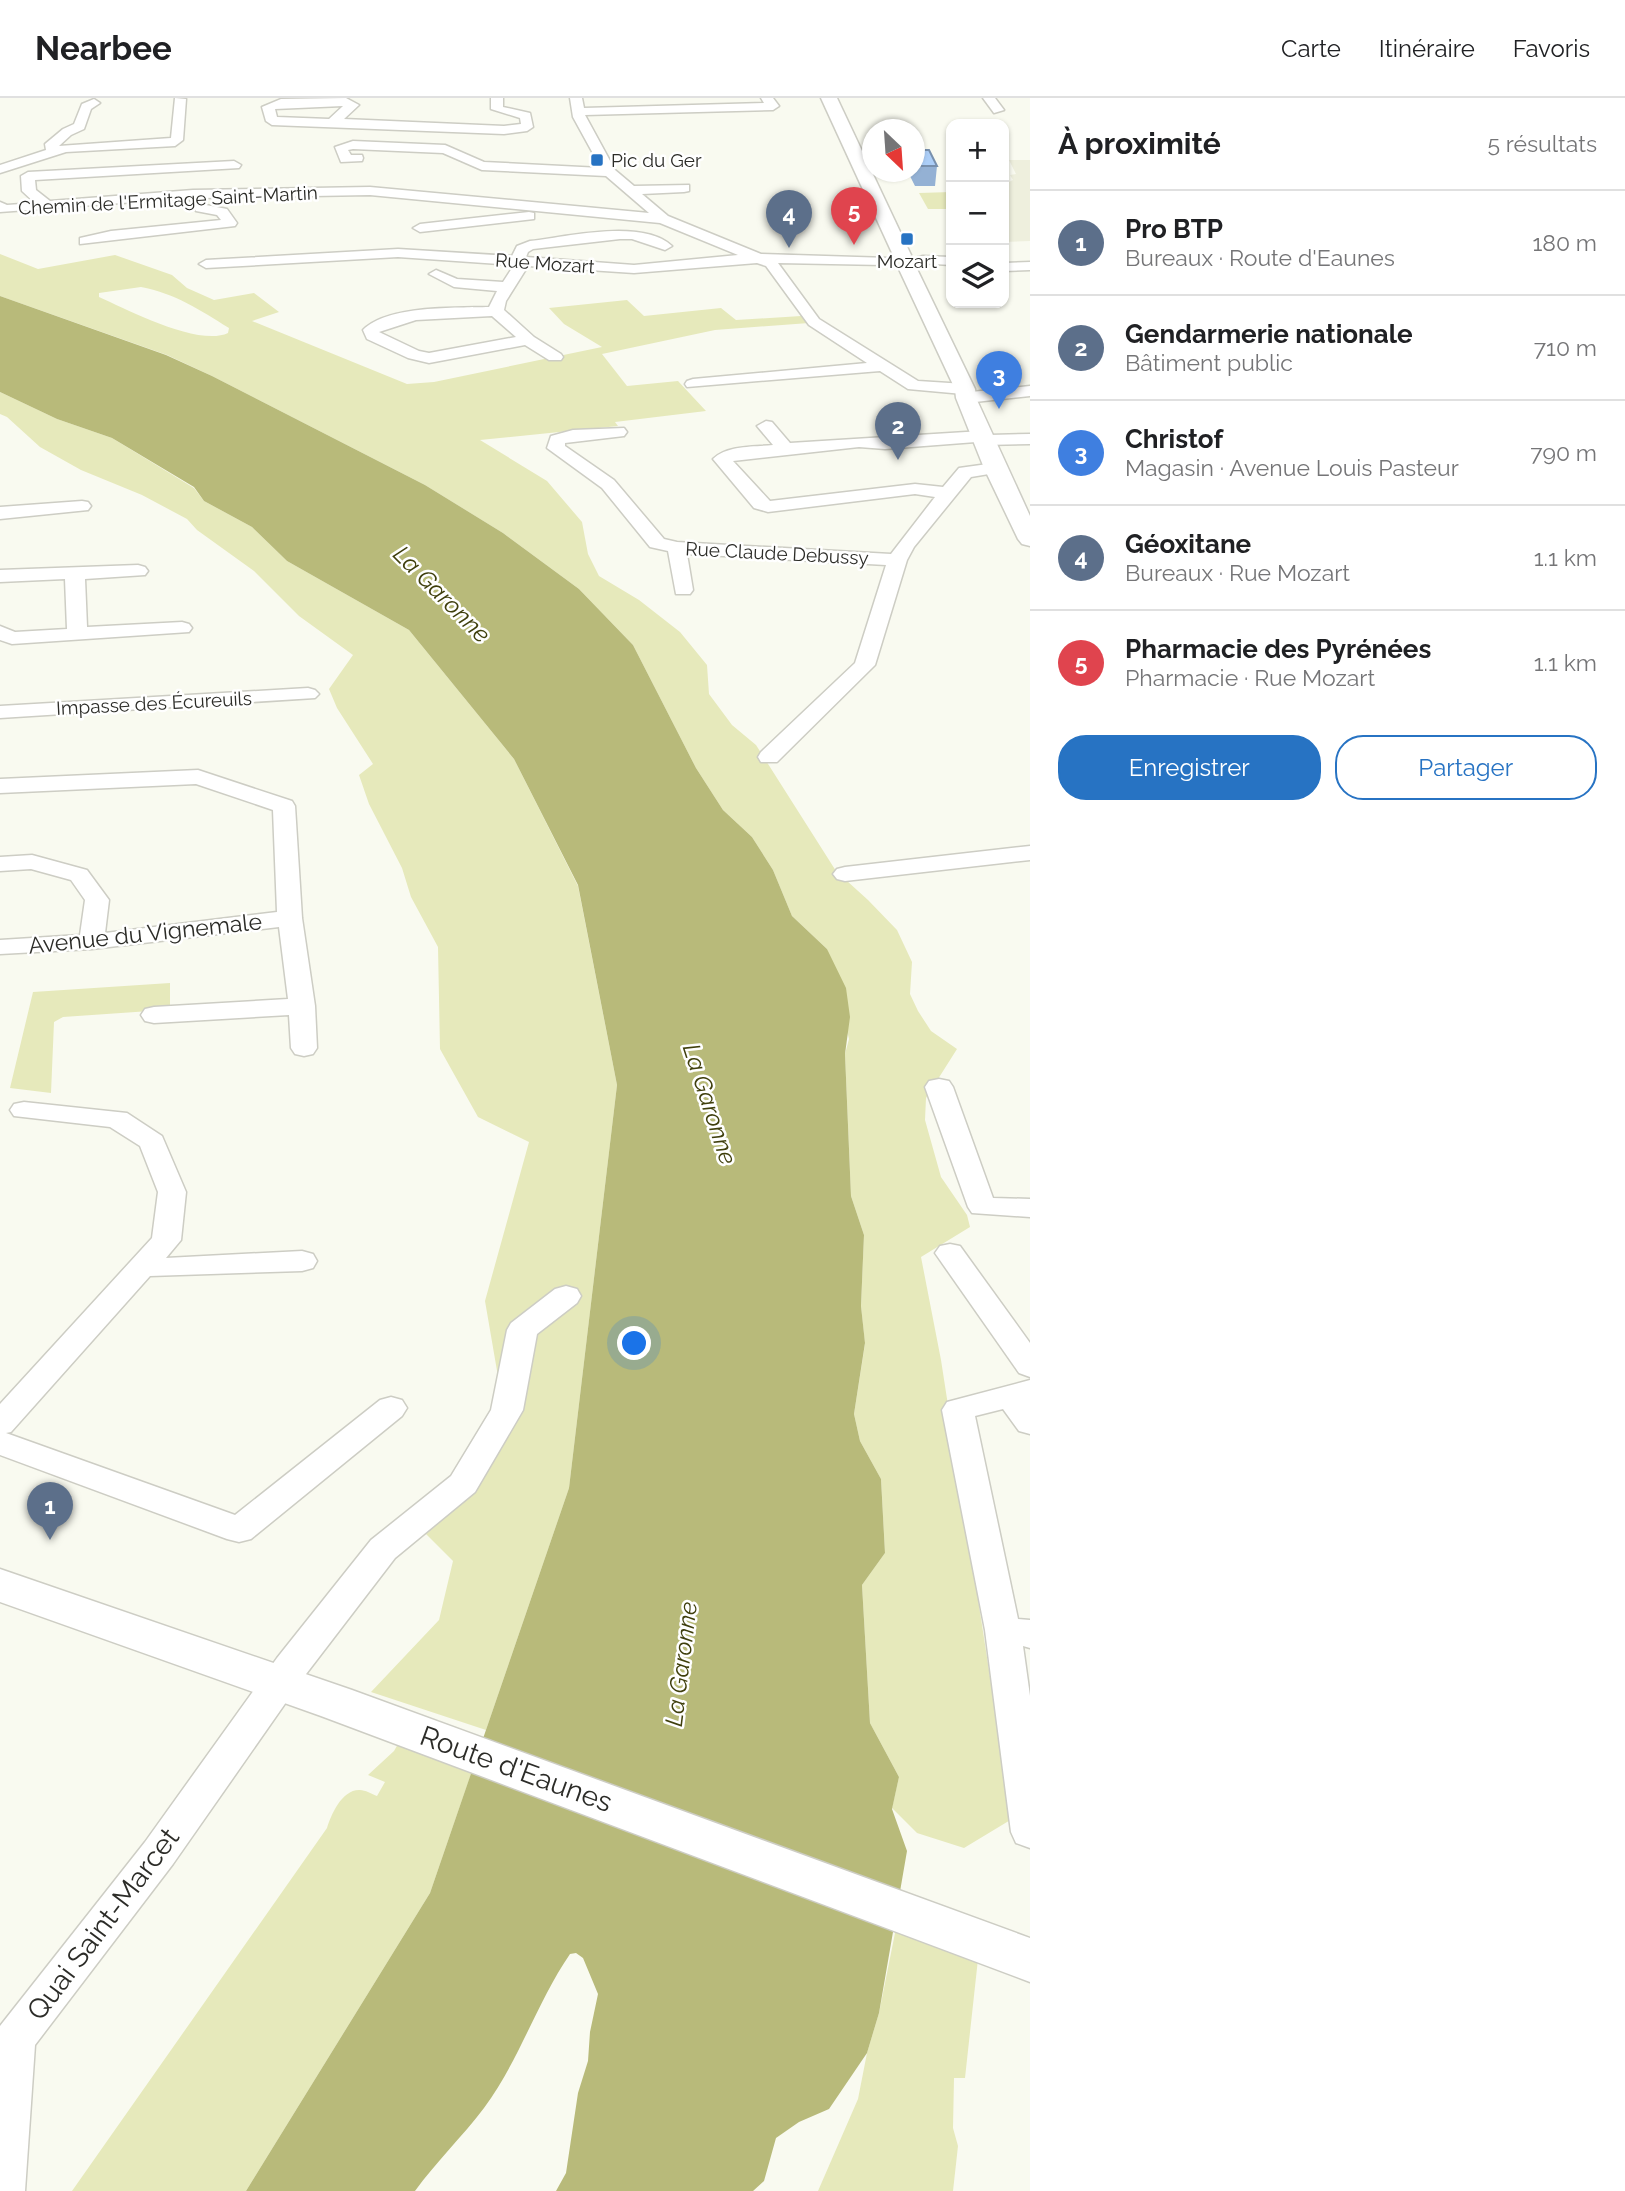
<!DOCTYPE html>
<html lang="fr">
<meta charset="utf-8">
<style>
body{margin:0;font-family:Raleway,sans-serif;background:#f2f2f2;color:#202124}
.controls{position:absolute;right:21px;top:21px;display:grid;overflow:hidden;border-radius:14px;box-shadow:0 2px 5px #0004}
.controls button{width:63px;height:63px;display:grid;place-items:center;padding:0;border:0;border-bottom:2px solid #e0e0e0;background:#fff;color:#202124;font:35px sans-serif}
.compass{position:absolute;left:862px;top:21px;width:63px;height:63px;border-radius:50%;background:#fff;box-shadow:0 2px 5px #0004;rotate:155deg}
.you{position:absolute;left:635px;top:1246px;width:24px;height:24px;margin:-18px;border:5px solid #fff;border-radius:50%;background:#1a73e8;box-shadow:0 0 0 10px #1a73e833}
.badge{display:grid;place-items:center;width:46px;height:46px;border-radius:50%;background:#2773c3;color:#fff;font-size:23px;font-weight:700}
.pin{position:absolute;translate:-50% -58px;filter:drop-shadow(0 2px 4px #0008)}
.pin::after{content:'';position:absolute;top:37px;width:24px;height:21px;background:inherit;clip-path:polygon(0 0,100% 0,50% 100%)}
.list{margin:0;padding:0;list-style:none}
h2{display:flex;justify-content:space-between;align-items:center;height:91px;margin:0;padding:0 28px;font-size:30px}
h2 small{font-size:23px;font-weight:400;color:#757577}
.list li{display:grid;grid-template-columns:46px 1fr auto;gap:21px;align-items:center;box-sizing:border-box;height:105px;padding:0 28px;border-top:2px solid #e0e0e0}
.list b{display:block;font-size:26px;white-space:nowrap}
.list p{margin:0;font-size:23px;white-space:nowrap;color:#757577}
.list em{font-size:23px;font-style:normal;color:#757577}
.actions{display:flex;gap:14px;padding:21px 28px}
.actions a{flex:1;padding:16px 0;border:2px solid #2773c3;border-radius:28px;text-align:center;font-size:24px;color:#2773c3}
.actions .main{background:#2773c3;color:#fff}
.icon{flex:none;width:38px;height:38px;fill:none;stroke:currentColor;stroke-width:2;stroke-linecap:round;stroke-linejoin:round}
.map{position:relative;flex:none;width:1030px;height:2093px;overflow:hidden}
header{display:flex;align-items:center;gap:42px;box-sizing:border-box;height:98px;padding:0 35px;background:#fff;border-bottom:2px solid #e0e0e0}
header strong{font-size:33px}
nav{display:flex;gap:38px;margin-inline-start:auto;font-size:24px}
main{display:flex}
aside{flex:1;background:#fff}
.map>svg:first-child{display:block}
.built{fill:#eeefdd}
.green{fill:#e6e9bb;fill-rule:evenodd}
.water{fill:#b8ba7a}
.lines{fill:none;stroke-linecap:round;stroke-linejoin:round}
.minor-casing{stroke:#cdcdc4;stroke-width:3}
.major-casing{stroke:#cdcdc4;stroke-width:3}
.minor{fill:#fff;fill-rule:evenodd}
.major{fill:#fff;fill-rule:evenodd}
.wall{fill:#94b1d4}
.building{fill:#accef7;stroke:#7890ad;stroke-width:2}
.poi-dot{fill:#2773c3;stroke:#fff;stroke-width:2.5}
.labels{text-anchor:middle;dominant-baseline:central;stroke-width:5;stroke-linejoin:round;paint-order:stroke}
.far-poi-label{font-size:19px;fill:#2c2c28;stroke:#fff;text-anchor:start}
.far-street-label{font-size:19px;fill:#2c2c28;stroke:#fff}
.street-label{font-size:23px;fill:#2c2c28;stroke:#fff}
.water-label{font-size:24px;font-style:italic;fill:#3f3f0c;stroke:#fff}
.near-street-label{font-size:28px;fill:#2c2c28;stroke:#fff}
</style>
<header>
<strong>Nearbee</strong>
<nav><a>Carte</a><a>Itinéraire</a><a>Favoris</a></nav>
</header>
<main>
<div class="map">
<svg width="1030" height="2093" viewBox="0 0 1030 2093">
<rect width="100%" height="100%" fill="#f9faf0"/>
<polygon class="built" points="1009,62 1030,62 1030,143 1004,144 1004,86 1013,82 1010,77 1016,76"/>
<g class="green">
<polygon points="951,94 951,111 928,111 919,95"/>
<path d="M0,156L38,171L115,157L172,177L187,190L214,202L254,195L279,214L252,223L407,286L434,284L602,249L564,226L549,210L627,202L644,218L721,210L736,222L801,218L809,225L715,232L602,256L627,288L678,283L706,313L615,324L618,328L480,342L547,383L582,424L588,456L599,478L639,502L680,534L707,567L709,596L732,627L756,647L836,773L868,802L897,832L912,864L910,896L918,913L931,933L957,951L926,1000L925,1022L941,1079L967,1117L970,1129L921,1159L941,1262L1012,1721L964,1750L917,1735L892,1710L899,1679L870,1625L862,1487L885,1455L881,1381L860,1343L854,1316L865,1246L861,1208L864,1137L851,1098L845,956L849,941L827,851L792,818L773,772L752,739L723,712L696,670L633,547L579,491L503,435L425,387L212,278L167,257L0,198ZM141,189C174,195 200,212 229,230L228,235C199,249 128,212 99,199V195Z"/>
<polygon points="0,294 57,321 112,340 194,390 204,403 252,429 287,463 409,532 514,661 578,788 617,987 569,1390 486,1632 371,1594 439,1522 453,1463 425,1435 448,1409 506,1325 485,1203 529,1044 478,1019 440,951 438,849 411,799 402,770 369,706 359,677 373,666 337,610 329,591 353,557 299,518 254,473 197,432 187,421 142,397 81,372 40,349 7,319 0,316"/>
<polygon points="170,885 170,909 179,911 63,919 54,924 51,995 10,990 33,894"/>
<path d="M398,1646L472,1673L430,1795L246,2093H72L327,1730C331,1717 342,1691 360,1692C365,1692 372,1696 377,1698L385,1684L368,1677L394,1653Z"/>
<polygon points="896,1830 978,1861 965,1980 954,1980 953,2030 958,2048 953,2093 818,2093 858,2001 867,1955 879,1915"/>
</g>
<path class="water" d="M0,198L166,257L212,278L425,387L503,435L579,491L633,547L696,670L723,712L752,739L773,772L792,818L827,851L846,890L850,919L845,956L851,1098L864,1137L861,1208L865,1245L854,1316L860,1343L881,1381L885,1455L862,1487L870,1625L899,1679L892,1711L907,1753L879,1915L867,1955L829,2011L799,2024L776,2040L764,2083L753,2093H556L566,2075L578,1995L588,1963L590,1934L598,1896L583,1860L576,1855L570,1856C537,1904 519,1963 484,2010C462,2039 436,2064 415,2093H246L430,1795L569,1390L617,987L578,787L514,661L409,532L287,463L252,429L204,403L194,389L112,340L57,321L0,294Z"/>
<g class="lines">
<defs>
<g id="minor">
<path d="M346,0L359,7L344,21L504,28L521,26L520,20L491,11V0H503V9L530,15L533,29L527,33L504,36L272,27L266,23L262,9L281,1ZM343,8L329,21L277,19L275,11Z"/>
<path d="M570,0H582L584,10L764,5L761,0H773L779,8L773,12L585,17L615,72L634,88L689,87V93L684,94L642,96L668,118L761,156L889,160L891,163L884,167L778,165L819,221L918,283L965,286L971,288L973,291L971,294L1030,288V298L966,305L958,300L963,296L908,291L880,273L687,289L685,286L687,283L693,281L867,265L809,227L766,168L757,165L634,175L528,168L506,203L504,212L534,239L561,256L563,259L561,262H549L525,247L429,265L408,260L367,241L363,232C387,207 457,210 489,209L497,193L454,189L429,176L436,172L457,181L503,184L514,167L398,159L206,170L199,166L206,162L398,151L512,158L517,148L530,143C567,139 642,120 672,148L665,152L632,141H620L533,151L528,154L526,159L634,167L738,157L660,125L370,97L202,100L206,107L227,111L237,125L235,128L80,146V140L111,133L221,122L217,117L196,113L189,100L0,114V104L7,107L35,105L22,93L21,78L28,74L234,63L241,67L239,70L35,82L36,92L50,103L193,92L370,89L649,115L606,78L482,72L443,55L353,51L348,52L351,57H362L363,60L362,63L341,64L335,49L353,43L445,47L484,64L601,70L573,19ZM492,218L516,239L429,255L419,253L379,234L416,222Z"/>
<polygon points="983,0 995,0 1004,12 994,15"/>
<polygon points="94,1 100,5 91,11 84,31 71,37 59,48 171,40 175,0 186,1 183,42 175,48 66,54 0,75 0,67 46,52 45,46 63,31 74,26 82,6"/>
<polygon points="529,114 534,115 534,121 420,134 413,130 420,126"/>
<polygon points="923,158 951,159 951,167 918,165 916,162 918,159"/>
<polygon points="1030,164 1030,172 1004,173 1004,165"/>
<path d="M766,323L772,324L790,345L982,333L990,337L1030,336V346L984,347L976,344L885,351L859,349L733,363L770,403L915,386L943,389L959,370L995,365L1004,370L1001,374L971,379L914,449L907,462L875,567L777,664H761L758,659L761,654L855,565L886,467L687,456L693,492L690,496H676L668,453L650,449L602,390L547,350L551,338L573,332L624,330L627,334L624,338L565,345V348L614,382L664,441L677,444L891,456L935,399L915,396L768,414L754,410L713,361C727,347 754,349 773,347L757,328Z"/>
<polygon points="82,403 88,404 91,408 88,412 0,421 0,409"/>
<polygon points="138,467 145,469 148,473 145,477 85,481 87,529 182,524 189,526 192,530 189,534 12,546 0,542 0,528 15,534 67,531 65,481 0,484 0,472"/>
<polygon points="308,590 315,592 319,596 315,600 0,620 0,608"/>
<polygon points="198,672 292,703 295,708 302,820 315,908 317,950 313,956 304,958 295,956 291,950 289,917 154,925 145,923 141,917 145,911 154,909 288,901 279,829 92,851 0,856 0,842 80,837 85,802 71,782 31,771 0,773 0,759 32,757 87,772 109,802 105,835 277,814 273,712 196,686 0,695 0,681"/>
<polygon points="1030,748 1030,762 845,783 837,781 833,776 837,771 845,769"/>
<polygon points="939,981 949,983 953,989 993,1100 1030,1101 1030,1119 972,1115 968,1109 925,989 929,983"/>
<polygon points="24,1004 127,1015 162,1038 186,1094 181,1142 166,1160 302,1153 313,1156 317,1163 313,1170 302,1173 150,1178 11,1334 6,1335 235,1417 380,1302 391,1299 402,1302 407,1310 402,1318 251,1441 239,1444 227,1441 0,1357 0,1306 152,1140 158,1094 140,1048 110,1029 14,1018 10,1012 14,1006"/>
<polygon points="950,1146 960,1148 1030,1245 1030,1279 1019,1275 935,1155 940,1148"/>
<polygon points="566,1188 577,1191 581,1198 577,1205 537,1236 523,1312 475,1394 395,1460 303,1580 173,1766 35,1947 25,2093 0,2093 0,1928 145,1744 277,1560 371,1442 451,1378 491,1312 507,1232 511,1225 555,1191"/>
<polygon points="1030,1282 1030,1336 1019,1333 1003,1311 975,1318 1018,1521 1030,1522 1030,1550 1023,1548 1030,1598 1030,1750 1016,1745 1011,1734 985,1532 942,1312 947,1304"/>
</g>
<g id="major">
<polygon points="821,0 837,0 911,157 908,161 896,161 893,157"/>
<polygon points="907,164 916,169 975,291 976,300 1030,418 1030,448 1022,446 1018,441 984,370 956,300 955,291 898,169"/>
<polygon points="0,1471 352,1592 1030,1840 1030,1884 321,1618 0,1504"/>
</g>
</defs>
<use href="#minor" class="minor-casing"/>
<use href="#major" class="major-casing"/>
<use href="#minor" class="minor"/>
<use href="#major" class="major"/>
</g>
<polygon class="wall" points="914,52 937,68 935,88 915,88 908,74 914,74"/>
<polygon class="building" points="914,52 929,52 937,68 917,68 914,64"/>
<g class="poi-dot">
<rect x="590" y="55" width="14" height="14" rx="3.5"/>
<rect x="900" y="134" width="14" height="14" rx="3.5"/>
</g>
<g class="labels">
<g class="far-poi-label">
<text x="611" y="62">Pic du Ger</text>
<text x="907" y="163" text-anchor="middle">Mozart</text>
</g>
<g class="far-street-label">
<text transform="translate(168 102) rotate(-3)">Chemin de l'Ermitage Saint-Martin</text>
<text transform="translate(545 165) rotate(4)">Rue Mozart</text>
<text transform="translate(777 455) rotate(3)">Rue Claude Debussy</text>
<text transform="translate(154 605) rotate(-3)">Impasse des Écureuils</text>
</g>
<g class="street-label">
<text transform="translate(145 835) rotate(-6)">Avenue du Vignemale</text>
</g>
<g class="water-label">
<text transform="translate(442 496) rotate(45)">La Garonne</text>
<text transform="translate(710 1006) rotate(72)">La Garonne</text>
<text transform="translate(681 1566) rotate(-83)">La Garonne</text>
</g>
<g class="near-street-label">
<text transform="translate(516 1671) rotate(20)">Route d'Eaunes</text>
<text transform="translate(103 1826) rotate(-53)">Quai Saint-Marcet</text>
</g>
</g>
</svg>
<div class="controls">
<button>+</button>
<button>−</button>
<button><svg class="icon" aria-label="layers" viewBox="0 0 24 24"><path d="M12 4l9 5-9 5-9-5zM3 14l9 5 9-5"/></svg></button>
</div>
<svg class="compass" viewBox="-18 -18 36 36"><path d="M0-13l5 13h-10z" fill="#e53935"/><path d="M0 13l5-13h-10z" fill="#757577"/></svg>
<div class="you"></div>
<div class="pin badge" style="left:50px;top:1442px;background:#5c6f8a">1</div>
<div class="pin badge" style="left:898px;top:362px;background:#5c6f8a">2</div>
<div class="pin badge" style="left:999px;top:311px;background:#3f7fe0">3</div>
<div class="pin badge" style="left:789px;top:150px;background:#5c6f8a">4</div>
<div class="pin badge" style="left:854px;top:147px;background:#e0444e">5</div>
</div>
<aside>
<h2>À proximité<small>5 résultats</small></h2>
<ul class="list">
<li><span class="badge" style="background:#5c6f8a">1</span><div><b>Pro BTP</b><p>Bureaux · Route d'Eaunes</p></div><em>180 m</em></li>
<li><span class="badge" style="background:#5c6f8a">2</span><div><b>Gendarmerie nationale</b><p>Bâtiment public</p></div><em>710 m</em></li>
<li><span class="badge" style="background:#3f7fe0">3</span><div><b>Christof</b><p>Magasin · Avenue Louis Pasteur</p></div><em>790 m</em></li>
<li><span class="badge" style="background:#5c6f8a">4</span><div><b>Géoxitane</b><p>Bureaux · Rue Mozart</p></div><em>1.1 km</em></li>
<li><span class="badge" style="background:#e0444e">5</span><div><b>Pharmacie des Pyrénées</b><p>Pharmacie · Rue Mozart</p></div><em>1.1 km</em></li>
</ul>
<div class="actions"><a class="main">Enregistrer</a><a>Partager</a></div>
</aside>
</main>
